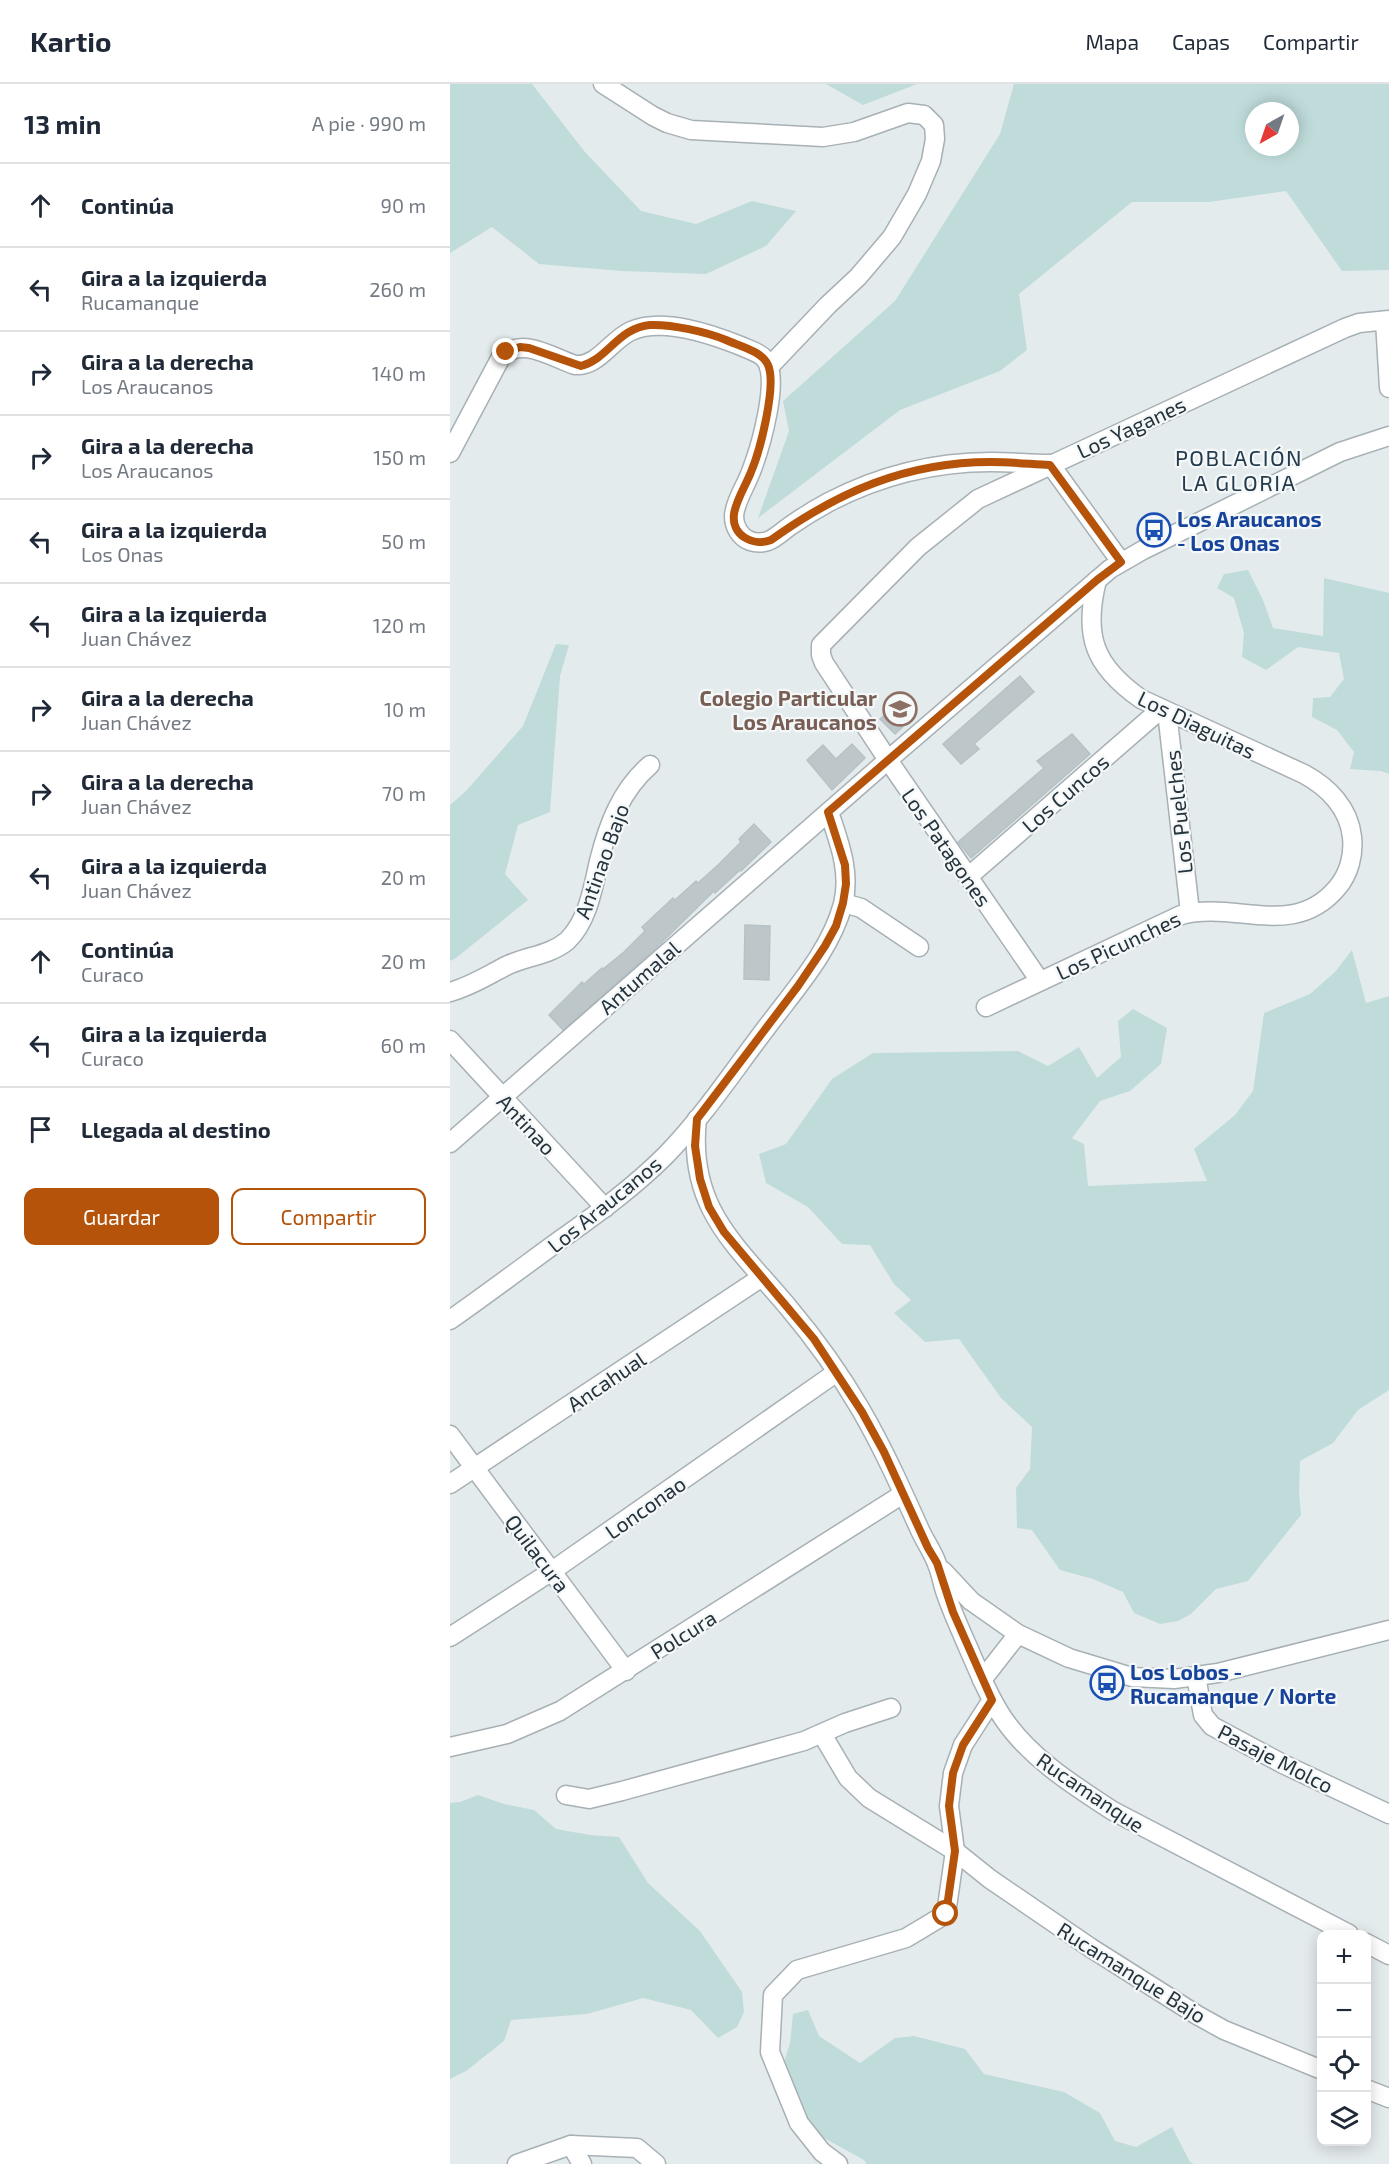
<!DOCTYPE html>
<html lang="es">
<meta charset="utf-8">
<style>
body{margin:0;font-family:"Exo 2",sans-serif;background:#f6f6f7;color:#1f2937}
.controls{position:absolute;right:18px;bottom:18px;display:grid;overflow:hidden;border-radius:12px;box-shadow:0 3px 15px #0003}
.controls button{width:54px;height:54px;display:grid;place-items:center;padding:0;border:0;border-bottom:2px solid #e0e1e3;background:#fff;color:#1f2937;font:30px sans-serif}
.compass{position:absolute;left:795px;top:18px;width:54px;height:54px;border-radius:50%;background:#fff;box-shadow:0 3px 15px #0003;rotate:220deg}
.stop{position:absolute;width:18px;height:18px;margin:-14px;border:4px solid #b45309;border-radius:50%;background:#fff}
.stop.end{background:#b45309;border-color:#fff;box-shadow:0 2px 6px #0008}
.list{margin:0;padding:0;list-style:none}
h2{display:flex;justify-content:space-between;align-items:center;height:78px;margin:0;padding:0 24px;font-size:26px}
h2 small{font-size:20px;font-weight:400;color:#747a83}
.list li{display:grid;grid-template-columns:39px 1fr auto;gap:18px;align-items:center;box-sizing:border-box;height:84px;padding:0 24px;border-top:2px solid #e0e1e3}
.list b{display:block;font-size:22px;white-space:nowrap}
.list p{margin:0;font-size:20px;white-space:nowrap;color:#747a83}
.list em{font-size:20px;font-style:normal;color:#747a83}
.actions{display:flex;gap:12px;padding:18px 24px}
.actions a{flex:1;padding:14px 0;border:2px solid #b45309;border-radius:12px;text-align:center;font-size:21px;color:#b45309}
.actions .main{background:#b45309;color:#fff}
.icon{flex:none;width:33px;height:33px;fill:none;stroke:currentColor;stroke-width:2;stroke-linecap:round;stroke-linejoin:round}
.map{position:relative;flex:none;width:939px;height:2080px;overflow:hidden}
header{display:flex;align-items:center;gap:36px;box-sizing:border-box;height:84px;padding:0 30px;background:#fff;border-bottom:2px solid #e0e1e3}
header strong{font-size:28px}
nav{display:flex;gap:33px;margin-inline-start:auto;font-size:21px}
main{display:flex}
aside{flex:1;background:#fff}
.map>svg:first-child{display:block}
.green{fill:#bfdcdb;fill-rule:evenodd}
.building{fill:#bdc7ca;stroke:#b7c2c6;stroke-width:1.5}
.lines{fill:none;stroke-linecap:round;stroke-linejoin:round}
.minor-casing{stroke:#a7b0b5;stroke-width:21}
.minor{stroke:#fff;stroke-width:18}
.route{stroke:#b45309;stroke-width:8}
.labels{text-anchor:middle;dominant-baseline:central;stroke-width:4.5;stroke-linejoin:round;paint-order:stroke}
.street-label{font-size:21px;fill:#25333d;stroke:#f5f8f9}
.transit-label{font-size:21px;font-weight:bold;fill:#164399;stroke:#f5f8f9;text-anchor:start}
.education-label{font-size:21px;font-weight:bold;fill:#785e54;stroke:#f5f8f9;text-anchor:end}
.neighbourhood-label{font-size:22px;letter-spacing:1.5px;fill:#233a4d;stroke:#f5f8f9}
</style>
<header>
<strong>Kartio</strong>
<nav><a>Mapa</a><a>Capas</a><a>Compartir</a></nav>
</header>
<main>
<aside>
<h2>13 min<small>A pie · 990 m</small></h2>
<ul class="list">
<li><svg class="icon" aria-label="ahead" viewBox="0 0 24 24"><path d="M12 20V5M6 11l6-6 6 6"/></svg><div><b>Continúa</b></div><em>90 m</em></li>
<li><svg class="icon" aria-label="left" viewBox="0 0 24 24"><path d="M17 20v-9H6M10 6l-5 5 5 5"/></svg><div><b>Gira a la izquierda</b><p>Rucamanque</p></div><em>260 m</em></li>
<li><svg class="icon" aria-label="right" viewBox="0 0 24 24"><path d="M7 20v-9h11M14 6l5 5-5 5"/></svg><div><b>Gira a la derecha</b><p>Los Araucanos</p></div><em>140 m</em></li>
<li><svg class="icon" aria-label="right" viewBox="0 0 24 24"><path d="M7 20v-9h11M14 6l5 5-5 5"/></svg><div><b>Gira a la derecha</b><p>Los Araucanos</p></div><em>150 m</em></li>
<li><svg class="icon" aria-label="left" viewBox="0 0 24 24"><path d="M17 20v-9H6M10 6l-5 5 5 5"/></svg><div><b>Gira a la izquierda</b><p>Los Onas</p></div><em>50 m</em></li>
<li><svg class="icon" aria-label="left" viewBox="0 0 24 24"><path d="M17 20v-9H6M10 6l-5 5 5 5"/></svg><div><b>Gira a la izquierda</b><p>Juan Chávez</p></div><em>120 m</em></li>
<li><svg class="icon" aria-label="right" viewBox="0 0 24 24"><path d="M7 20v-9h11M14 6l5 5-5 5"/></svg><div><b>Gira a la derecha</b><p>Juan Chávez</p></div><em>10 m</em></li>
<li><svg class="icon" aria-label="right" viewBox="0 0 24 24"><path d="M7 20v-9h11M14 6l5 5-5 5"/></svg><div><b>Gira a la derecha</b><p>Juan Chávez</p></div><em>70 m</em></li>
<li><svg class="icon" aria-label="left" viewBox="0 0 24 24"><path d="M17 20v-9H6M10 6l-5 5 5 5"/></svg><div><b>Gira a la izquierda</b><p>Juan Chávez</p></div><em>20 m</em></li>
<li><svg class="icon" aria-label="ahead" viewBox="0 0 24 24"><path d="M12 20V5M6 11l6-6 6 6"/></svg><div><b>Continúa</b><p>Curaco</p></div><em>20 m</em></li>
<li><svg class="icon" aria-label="left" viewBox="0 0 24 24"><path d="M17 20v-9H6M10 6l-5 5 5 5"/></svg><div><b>Gira a la izquierda</b><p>Curaco</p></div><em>60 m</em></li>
<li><svg class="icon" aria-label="arrive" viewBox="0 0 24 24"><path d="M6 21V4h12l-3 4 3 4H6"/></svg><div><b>Llegada al destino</b></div></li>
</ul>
<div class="actions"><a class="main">Guardar</a><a>Compartir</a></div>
</aside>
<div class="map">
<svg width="939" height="2080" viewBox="0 0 939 2080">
<rect width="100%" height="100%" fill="#e4ebed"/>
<g class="green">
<polygon points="0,0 82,0 135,68 191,127 246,140 302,117 346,127 316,162 256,190 172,187 89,180 42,143 0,169"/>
<polygon points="376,0 467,0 413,21"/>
<path d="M564,0H939V186L892,187L836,107L759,118H682L569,210L577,266L550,287L450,326L308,434L339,347L333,317L445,217L550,50ZM804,27H840V63H804Z"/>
<polygon points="798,486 813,516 823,544 873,552 874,494 939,509 939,690 931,687 900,685 904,668 887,646 862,633 863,614 880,613 894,595 889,569 848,563 816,586 792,573 794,549 784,514 767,504 774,490"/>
<polygon points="106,560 119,561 110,592 100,728 68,741 55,790 78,816 6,874 0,877 0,721 16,707 73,642"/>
<polygon points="902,866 916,919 939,912 939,1306 908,1326 883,1359 850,1377 849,1408 851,1431 798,1497 766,1505 741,1530 728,1537 710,1540 684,1529 673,1508 643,1495 610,1486 582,1446 567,1444 566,1404 580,1385 582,1343 551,1314 509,1255 475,1258 444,1229 461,1216 444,1200 420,1161 392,1160 358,1123 316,1099 309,1070 336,1060 382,995 423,969 568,967 598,982 629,963 647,994 671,973 668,937 683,925 717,944 711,980 680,1007 650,1017 622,1054 634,1060 638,1102 757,1097 744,1065 785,1031 803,1007 814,929 860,910 885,888"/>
<polygon points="28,1711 54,1720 84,1726 106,1745 140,1751 169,1753 198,1799 250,1847 292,1908 294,1928 287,1943 268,1954 241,1926 193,1914 137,1930 61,1936 54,1957 16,1987 0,1995 0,1719 10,1718"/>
<polygon points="358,1926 369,1952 410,1979 445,1954 464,1952 515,1965 534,1990 614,2008 650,2029 665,2057 686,2063 722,2043 740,2078 744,2080 417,2080 414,2076 343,2037 333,1981 340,1959 343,1930"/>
</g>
<g class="building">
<polygon points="570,592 584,608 524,660 529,665 511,680 493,660"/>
<polygon points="448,619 462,634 445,650 430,635"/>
<polygon points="622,650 640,670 521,774 508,758 594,684 587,677"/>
<polygon points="402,660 415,674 382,706 357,676 373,661 386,675"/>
<polygon points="304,740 321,758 291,787 290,786 265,809 264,807 205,865 113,946 99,931 132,898 134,900 152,884 153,885 174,868 195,847 192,843 223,814 225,816 246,797 248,799 268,781 291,758 289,755"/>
<polygon points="295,841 320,842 319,896 294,895"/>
</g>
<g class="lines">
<defs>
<g id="minor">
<polyline points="153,0 203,32 217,39 241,46 373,53 404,48 458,29 474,31 484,41 485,55 481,77 467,110 442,153 408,193 378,221 319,283"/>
<polyline points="935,237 939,304"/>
<path d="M0,369L51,273C72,252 101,273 125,281C148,283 161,256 181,247C212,233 261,250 291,262C299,266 309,268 315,275C331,293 310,364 302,385C297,400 285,417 284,432C284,443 290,453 300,457C306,459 312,459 318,457C326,454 333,447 340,442C353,433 366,425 379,418C429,392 485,378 541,378C561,378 581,380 600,380L671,478"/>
<polyline points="717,628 740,828"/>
<polyline points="518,793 711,625"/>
<polyline points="394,819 411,824 469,863"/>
<polyline points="590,897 438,676 374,579 371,571 371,561 468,463 528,415 895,244 909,239 939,236"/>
<path d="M0,908C22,902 38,891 58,881C78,872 100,871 117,857C138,837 143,804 149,777C158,741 171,706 200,681"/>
<path d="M536,923L731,831C785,816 843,856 887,804C899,790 904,771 902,753C899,724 878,703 854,690L691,615C644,582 633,552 647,496"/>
<polyline points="0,956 155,1124"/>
<path d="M247,1035C237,1124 286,1161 338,1223C365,1255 390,1290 411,1326C433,1364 451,1404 469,1444C474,1456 483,1468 487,1480C491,1489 492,1498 495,1507C501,1525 509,1543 517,1561C528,1586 538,1612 553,1634C580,1674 623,1701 663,1727L899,1850"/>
<polyline points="0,1059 438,676 660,485 693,466 890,368 939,352"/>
<path d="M0,1236C37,1210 73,1183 110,1156C147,1130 184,1103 216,1071C255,1031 286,983 320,939C347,903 381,865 393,820C401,788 389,758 379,728"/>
<polyline points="0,1351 176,1587"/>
<polyline points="0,1400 312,1193"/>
<polyline points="493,1487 521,1517 568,1550 619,1574 682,1593 724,1595 768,1589 939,1546"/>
<polyline points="0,1553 102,1487 387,1288"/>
<polyline points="746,1592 753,1631 762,1642 833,1680 939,1730"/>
<polyline points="532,1596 568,1550"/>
<polyline points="372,1650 398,1694 419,1714 505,1767 540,1795 641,1864 747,1931 774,1946 872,1986"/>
<polyline points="0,1663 57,1650 110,1627 453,1410"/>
<polyline points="116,1711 139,1715 172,1707 354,1657 395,1639 441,1624"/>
<polyline points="916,1859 939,1871"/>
<polyline points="916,2005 939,2014"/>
<polyline points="121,2061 132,2080"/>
<polyline points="67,2080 121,2061 187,2064 206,2080"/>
<polyline points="388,2080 372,2068 349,2039 320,1968 323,1911 347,1886 456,1854 496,1830 505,1767 499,1722 503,1689 513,1661 542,1616"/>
</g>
</defs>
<use href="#minor" class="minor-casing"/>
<use href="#minor" class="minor"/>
</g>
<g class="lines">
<path class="route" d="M56,268L70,263L79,264L131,282C158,275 168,244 200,241C221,240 257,248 276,256C289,262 312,267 318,281C327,301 310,367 301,388C296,401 286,416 284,430C281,451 303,463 321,456C388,408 456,378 541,378C560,378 580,380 600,381L671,478L647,496L378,728L395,781L396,800L393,819L386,842L375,862L348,902L247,1035L245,1062L250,1095L259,1123L274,1148L364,1255L412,1328L434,1368L478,1464L487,1479L503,1528L542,1616L513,1661L503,1689L499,1722L505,1767L496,1830"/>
</g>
<defs>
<symbol id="bus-ring" viewBox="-11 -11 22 22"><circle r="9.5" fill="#f5f8f9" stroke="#1a4fb4" stroke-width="1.5"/><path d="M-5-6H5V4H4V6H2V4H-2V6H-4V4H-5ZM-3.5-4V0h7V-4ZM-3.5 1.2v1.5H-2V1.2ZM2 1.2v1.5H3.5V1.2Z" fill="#1a4fb4"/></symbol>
<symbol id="school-ring" viewBox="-11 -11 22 22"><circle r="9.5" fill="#f5f8f9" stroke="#8d6e63" stroke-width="1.5"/><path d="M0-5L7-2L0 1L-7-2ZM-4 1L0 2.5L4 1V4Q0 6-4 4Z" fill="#8d6e63"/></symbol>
</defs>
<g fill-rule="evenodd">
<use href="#bus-ring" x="685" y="427" width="38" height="38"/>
<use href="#school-ring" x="431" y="606" width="38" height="38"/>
<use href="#bus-ring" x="638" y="1580" width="38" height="38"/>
</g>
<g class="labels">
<g class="street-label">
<text transform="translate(681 343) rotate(-25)">Los Yaganes</text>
<text transform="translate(747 640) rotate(26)">Los Diaguitas</text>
<text transform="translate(615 709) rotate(-41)">Los Cuncos</text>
<text transform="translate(728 728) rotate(-96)">Los Puelches</text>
<text transform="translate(497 763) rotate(55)">Los Patagones</text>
<text transform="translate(151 777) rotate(-70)">Antinao Bajo</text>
<text transform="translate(668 861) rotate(-25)">Los Picunches</text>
<text transform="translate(189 893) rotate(-41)">Antumalal</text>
<text transform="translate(77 1040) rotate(47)">Antinao</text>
<text transform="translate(154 1120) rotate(-39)">Los Araucanos</text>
<text transform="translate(156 1297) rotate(-34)">Ancahual</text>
<text transform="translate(195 1423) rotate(-35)">Lonconao</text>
<text transform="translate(88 1469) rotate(53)">Quilacura</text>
<text transform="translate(233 1550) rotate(-32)">Polcura</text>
<text transform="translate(826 1674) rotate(27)">Pasaje Molco</text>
<text transform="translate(641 1708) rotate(34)">Rucamanque</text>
<text transform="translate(682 1888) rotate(32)">Rucamanque Bajo</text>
</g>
<g class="transit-label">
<text x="727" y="434">Los Araucanos<tspan x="727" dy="24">- Los Onas</tspan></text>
<text x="680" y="1587">Los Lobos -<tspan x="680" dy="24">Rucamanque / Norte</tspan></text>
</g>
<g class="education-label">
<text x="427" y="613">Colegio Particular<tspan x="427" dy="24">Los Araucanos</tspan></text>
</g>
<g class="neighbourhood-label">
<text x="789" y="373">POBLACIÓN<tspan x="789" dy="25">LA GLORIA</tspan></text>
</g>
</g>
</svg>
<div class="controls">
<button>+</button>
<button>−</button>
<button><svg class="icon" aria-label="locate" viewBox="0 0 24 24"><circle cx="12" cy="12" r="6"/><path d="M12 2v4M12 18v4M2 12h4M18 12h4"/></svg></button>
<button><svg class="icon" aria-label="layers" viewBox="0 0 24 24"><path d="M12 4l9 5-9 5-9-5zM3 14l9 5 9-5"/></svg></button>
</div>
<svg class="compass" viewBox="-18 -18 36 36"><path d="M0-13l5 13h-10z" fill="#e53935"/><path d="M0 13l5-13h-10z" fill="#747a83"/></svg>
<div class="stop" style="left:496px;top:1830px"></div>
<div class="stop end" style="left:56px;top:268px"></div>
</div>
</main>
